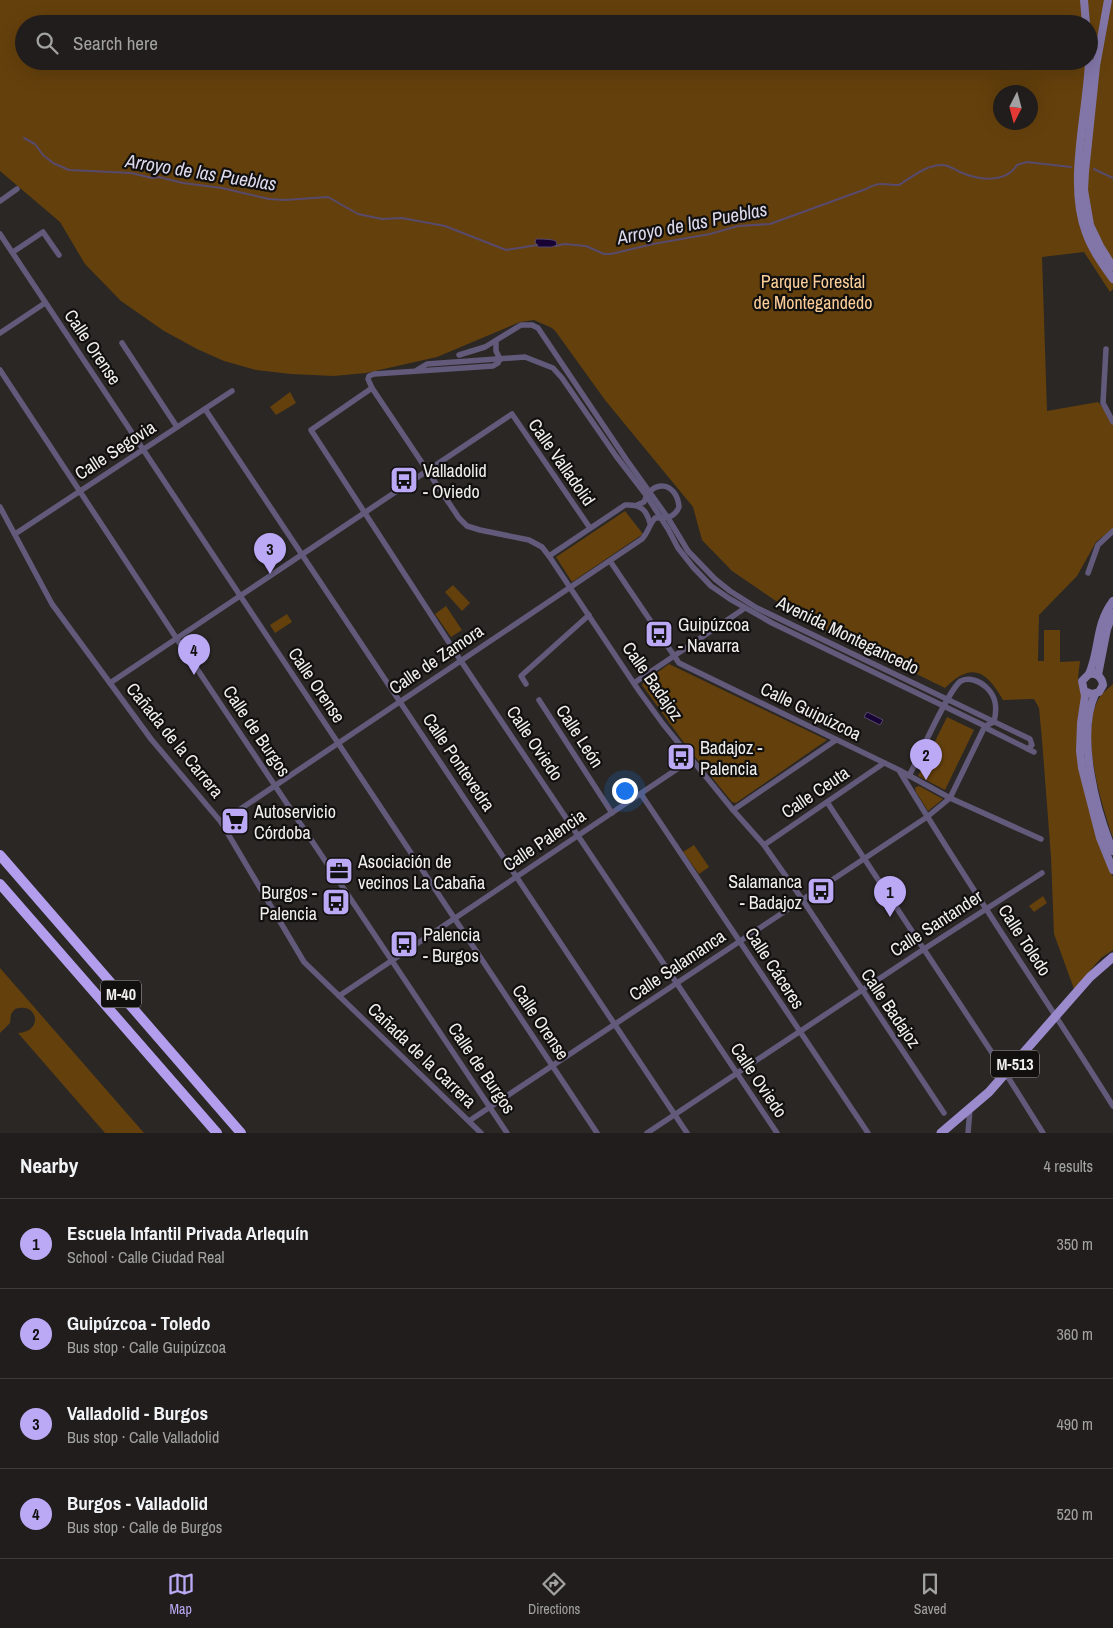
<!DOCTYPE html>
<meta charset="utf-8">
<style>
body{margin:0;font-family:"Archivo Narrow",sans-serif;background:#2d2a29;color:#f1f3f6}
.compass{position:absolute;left:993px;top:85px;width:45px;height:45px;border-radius:50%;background:#201d1c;box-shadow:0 5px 20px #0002;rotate:186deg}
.you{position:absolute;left:624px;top:790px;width:18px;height:18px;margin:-12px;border:4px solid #fff;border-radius:50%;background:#1a73e8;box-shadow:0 0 0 8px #1a73e833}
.badge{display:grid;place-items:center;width:32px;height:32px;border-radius:50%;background:#bca9f5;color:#111;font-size:16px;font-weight:700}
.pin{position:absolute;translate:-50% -41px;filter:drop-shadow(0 1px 2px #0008)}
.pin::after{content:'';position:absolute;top:26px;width:18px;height:15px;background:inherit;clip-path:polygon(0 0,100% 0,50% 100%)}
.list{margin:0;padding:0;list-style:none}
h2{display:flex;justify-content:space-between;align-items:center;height:65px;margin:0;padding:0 20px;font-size:21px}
h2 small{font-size:16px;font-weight:400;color:#a2a2a3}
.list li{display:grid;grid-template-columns:32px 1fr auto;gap:15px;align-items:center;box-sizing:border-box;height:90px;padding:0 20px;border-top:1px solid #3d3b3b}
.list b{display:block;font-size:19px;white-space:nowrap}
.list p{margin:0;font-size:16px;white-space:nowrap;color:#a2a2a3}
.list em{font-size:16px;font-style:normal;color:#a2a2a3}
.icon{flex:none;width:28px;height:28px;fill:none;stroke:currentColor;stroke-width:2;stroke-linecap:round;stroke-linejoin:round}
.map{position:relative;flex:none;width:1113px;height:1133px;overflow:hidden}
.search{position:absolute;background:#201d1c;box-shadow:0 5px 20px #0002;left:15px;right:15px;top:15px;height:55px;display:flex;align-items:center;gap:12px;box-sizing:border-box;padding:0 18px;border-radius:28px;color:#a2a2a3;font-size:19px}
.sheet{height:425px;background:#201d1c}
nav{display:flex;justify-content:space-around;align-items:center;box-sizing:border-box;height:70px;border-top:1px solid #3d3b3b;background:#201d1c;font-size:14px;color:#a2a2a3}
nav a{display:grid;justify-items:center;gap:2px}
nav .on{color:#bca9f5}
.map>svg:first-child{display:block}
.green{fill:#64400c;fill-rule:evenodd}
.water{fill:#170334;stroke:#584a6c}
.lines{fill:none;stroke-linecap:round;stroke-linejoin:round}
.stream{stroke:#584a6c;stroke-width:2}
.street{stroke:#625a7a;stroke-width:5.5}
.secondary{stroke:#8276a8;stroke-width:8}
.primary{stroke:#9b8bcc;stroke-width:9}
.highway{stroke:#b29eed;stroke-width:10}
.labels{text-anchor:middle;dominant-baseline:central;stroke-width:4.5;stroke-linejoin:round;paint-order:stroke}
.shield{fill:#11100f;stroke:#aeacab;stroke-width:1}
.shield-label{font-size:16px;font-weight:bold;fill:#f1efee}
.park-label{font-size:18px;fill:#fbcd98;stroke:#11100f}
.street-label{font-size:18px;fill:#f1efee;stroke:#11100f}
.poi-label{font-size:18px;fill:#f1efee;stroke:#11100f;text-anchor:start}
.water-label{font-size:19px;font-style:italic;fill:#dedaee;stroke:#11100f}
</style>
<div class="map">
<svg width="1113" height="1133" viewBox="0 0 1113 1133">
<rect width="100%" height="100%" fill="#2a2725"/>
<g class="green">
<path d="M0,0H1113V289L1110,292L1084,252L1042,257L1047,411L1098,402L1113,419V528L1096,542L1077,576L1039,615L1038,661H1044V630H1060V662L1080,661L1078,678L1082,699L1077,756L1100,848L1113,877V950L1101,958L1074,989L1054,934L1051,857L1042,740L1039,708L1034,699L1003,700C986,670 971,662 945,688L798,616L732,571L702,540L693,507L605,400L556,332L552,328L534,320L520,322L437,357L366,373L334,376L291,374L256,370L224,361L197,349L164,331L121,301L85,264L60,222L0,171ZM24,24H1089V61H24ZM1000,92H1030V122H1000Z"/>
<polygon points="290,392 296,403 276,415 270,407"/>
<polygon points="625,511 643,534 572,582 556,557"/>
<polygon points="453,585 470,603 462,611 445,592"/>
<polygon points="446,606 462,630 451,637 435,614"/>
<polygon points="287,614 292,622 275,633 270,625"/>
<polygon points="669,664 827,740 736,803 732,802 687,747 642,685 643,683"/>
<path d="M1113,684V838C1101,803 1079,733 1099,698C1102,693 1109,688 1113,684Z"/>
<polygon points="947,717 974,730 945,790 918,776"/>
<polygon points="918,786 921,787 943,799 928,811 916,792 915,788"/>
<polygon points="694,845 709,867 699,874 683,852"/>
<polygon points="1043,896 1047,903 1034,912 1029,906"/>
<path d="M0,968L144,1133H105L18,1033C44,1032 38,1001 15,1009L11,1014L10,1023L0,1033Z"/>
</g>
<g class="water">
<path d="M536,239C541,239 552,239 556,241L557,245L552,247H538L535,242Z"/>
<polygon points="867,712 883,720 880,725 864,717"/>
</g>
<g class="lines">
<g class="stream">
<polyline points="24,138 35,144 43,155 53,163 69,170 131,173 152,178 159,177 183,183 222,188 269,199 285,200 328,197 358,214 382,219 402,218 445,226 506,250 537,245"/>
<polyline points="1094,169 1113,178"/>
<path d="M556,246L564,244L586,246L604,254H611L653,244L710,234L738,226L770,224L866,189C879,181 885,185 899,185C912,177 926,165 942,165C949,165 953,169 960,172C978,180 1005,184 1017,165L1027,162L1071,167"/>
</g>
<g class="street">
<polyline points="0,201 17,189"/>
<polyline points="0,234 597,1133"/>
<polyline points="13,252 43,232 59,255"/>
<polyline points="0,333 45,303"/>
<polyline points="496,341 496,351 500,359"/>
<polyline points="122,343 177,427"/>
<polyline points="1106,349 1103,403 1113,422"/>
<polyline points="459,355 485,347 521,325 532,325 538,328 626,459 668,518 688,551 715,579 730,591 757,608 1030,739 1032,745 1028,749"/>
<polyline points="500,359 498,363 493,366 374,374 369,376 368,379 372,388 459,518 467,526 480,530 529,540 542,547 549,556 639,691 663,724 733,810 764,845 802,899 944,1113"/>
<polyline points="0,370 177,639 507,1133"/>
<polyline points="417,370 427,364 525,357 553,368 562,378 616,456 646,495 668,529 678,548 693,567 711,586 730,599 772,623 985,726 988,729 1034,752"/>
<polyline points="372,388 311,430 461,661 777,1133"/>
<polyline points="205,409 687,1133"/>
<polyline points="0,507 52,604 151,739 221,822 304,962 481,1133"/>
<polyline points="15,534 232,391"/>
<path d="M549,556L625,505C640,504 646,509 650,523"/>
<polyline points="610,561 679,663 899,770 950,798 1041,839"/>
<polyline points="1088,573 1098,545 1113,531"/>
<polyline points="110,683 512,414 590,528"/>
<polyline points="634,683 745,608"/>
<polyline points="526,684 521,676 589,615"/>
<polyline points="539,700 612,813"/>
<path d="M900,772C968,885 1043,994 1113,1106"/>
<polyline points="641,794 868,1133"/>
<polyline points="827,802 1006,1074 1043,1133"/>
<polyline points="733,810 836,740"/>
<path d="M221,822L642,539C648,533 649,525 655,518C666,517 674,519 679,507C677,482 652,478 644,502L637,505"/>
<polyline points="764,845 884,763"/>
<polyline points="339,996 692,759"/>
<path d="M469,1121L927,817L950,798L985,726L994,722C997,709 997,697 986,687C980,681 969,677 961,681C949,688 918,759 909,776"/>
<polyline points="647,1133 924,949 1042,873"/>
<polyline points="968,1133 970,1109"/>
</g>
<g class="secondary">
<polyline points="1084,0 1086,24"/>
<polyline points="1108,0 1096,66 1085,172 1084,190 1090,225 1100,246 1113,267"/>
<path d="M1089,61C1087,114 1067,183 1086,233C1092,250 1103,265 1113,279"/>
<path d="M1089,674C1100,649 1095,625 1113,601"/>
<polyline points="1098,675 1107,629 1113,613"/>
<path d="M1084,691L1092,694L1099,692L1103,685C1102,677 1097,673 1089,674L1082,681L1085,696L1081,723L1080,751L1082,768L1100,838L1113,870"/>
<path d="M1095,694C1076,736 1096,811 1113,851"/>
</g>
<polyline class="primary" points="941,1133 989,1092 1090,977 1113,957"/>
<g class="highway">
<polyline points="0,855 241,1133"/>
<polyline points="0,884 217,1133"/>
</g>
</g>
<defs>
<symbol id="bus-square" viewBox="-11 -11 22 22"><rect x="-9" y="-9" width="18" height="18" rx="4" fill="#bca9f5" stroke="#11100f"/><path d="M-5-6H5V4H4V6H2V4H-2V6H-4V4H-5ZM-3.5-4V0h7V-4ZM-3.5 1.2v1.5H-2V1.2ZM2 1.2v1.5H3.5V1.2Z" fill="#111"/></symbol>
<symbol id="supermarket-square" viewBox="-11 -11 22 22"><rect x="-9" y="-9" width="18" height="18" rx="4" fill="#bca9f5" stroke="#11100f"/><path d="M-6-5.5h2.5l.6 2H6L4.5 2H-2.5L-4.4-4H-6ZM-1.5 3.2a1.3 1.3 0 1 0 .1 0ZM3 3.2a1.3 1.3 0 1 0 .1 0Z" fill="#111"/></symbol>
<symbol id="office-square" viewBox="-11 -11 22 22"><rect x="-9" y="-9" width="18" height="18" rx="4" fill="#bca9f5" stroke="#11100f"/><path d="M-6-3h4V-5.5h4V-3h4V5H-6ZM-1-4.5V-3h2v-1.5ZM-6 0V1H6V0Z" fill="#111"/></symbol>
</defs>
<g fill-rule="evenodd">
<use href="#bus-square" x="388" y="464" width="32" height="32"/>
<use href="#bus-square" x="643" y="618" width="32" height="32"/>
<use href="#bus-square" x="665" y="741" width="32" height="32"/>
<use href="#supermarket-square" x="219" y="805" width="32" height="32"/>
<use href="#office-square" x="323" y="855" width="32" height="32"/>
<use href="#bus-square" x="805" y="875" width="32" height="32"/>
<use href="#bus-square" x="320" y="886" width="32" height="32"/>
<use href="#bus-square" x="388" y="928" width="32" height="32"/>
</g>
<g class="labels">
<g class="shield">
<rect x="101" y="980.5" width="40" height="27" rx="4"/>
<rect x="991" y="1050.5" width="48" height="27" rx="4"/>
</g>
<g class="shield-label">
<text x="121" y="994">M-40</text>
<text x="1015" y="1064">M-513</text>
</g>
<g class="park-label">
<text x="813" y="281">Parque Forestal<tspan x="813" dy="21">de Montegandedo</tspan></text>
</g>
<g class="street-label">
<text transform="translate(93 347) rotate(56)">Calle Orense</text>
<text transform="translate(115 450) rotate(-33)">Calle Segovia</text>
<text transform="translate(562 462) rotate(55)">Calle Valladolid</text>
<text transform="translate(848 635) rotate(26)">Avenida Montegancedo</text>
<text transform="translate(436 659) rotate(-34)">Calle de Zamora</text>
<text transform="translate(653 681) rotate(55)">Calle Badajoz</text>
<text transform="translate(317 685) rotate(56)">Calle Orense</text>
<text transform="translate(811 711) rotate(26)">Calle Guipúzcoa</text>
<text transform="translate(257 731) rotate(56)">Calle de Burgos</text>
<text transform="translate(580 736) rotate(57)">Calle León</text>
<text transform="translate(175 740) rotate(51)">Cañada de la Carrera</text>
<text transform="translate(535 743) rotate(56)">Calle Oviedo</text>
<text transform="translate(459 762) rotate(56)">Calle Pontevedra</text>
<text transform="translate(815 792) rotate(-34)">Calle Ceuta</text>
<text transform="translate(544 840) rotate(-34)">Calle Palencia</text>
<text transform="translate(936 923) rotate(-33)">Calle Santander</text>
<text transform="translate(1025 940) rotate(57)">Calle Toledo</text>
<text transform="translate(677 965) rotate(-34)">Calle Salamanca</text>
<text transform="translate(775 968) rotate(57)">Calle Cáceres</text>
<text transform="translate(891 1008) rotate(56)">Calle Badajoz</text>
<text transform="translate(541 1022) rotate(56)">Calle Orense</text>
<text transform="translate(422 1055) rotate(44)">Cañada de la Carrera</text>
<text transform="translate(482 1068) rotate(56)">Calle de Burgos</text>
<text transform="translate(759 1080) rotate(56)">Calle Oviedo</text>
</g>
<g class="poi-label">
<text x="423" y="470">Valladolid<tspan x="423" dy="21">- Oviedo</tspan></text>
<text x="678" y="624">Guipúzcoa<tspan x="678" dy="21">- Navarra</tspan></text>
<text x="700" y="747">Badajoz -<tspan x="700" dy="21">Palencia</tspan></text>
<text x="254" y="811">Autoservicio<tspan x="254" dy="21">Córdoba</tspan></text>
<text x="358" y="861">Asociación de<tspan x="358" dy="21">vecinos La Cabaña</tspan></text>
<text x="802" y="881" text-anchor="end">Salamanca<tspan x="802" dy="21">- Badajoz</tspan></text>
<text x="317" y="892" text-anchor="end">Burgos -<tspan x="317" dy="21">Palencia</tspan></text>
<text x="423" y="934">Palencia<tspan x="423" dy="21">- Burgos</tspan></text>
</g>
<g class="water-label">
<text transform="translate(201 172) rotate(9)">Arroyo de las Pueblas</text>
<text transform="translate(692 223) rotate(-11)">Arroyo de las Pueblas</text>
</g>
</g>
</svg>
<svg class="compass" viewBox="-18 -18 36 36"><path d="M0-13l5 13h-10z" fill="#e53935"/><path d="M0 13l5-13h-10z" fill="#a2a2a3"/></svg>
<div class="you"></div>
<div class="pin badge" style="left:890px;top:917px">1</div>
<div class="pin badge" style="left:926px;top:780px">2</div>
<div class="pin badge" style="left:270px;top:574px">3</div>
<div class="pin badge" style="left:194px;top:675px">4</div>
<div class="search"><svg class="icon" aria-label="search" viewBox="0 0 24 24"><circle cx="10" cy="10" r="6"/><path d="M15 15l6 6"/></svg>Search here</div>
</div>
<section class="sheet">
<h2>Nearby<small>4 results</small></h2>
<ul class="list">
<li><span class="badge">1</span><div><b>Escuela Infantil Privada Arlequín</b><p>School · Calle Ciudad Real</p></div><em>350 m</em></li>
<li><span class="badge">2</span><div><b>Guipúzcoa - Toledo</b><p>Bus stop · Calle Guipúzcoa</p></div><em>360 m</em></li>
<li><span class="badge">3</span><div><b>Valladolid - Burgos</b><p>Bus stop · Calle Valladolid</p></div><em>490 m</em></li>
<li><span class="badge">4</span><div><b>Burgos - Valladolid</b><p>Bus stop · Calle de Burgos</p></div><em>520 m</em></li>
</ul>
</section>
<nav>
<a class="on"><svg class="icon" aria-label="map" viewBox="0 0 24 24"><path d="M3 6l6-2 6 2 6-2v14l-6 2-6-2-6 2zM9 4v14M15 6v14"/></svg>Map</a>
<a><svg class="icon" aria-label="directions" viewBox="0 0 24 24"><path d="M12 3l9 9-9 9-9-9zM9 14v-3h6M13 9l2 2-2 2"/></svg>Directions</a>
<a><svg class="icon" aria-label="saved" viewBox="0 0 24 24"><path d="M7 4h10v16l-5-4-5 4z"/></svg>Saved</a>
</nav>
